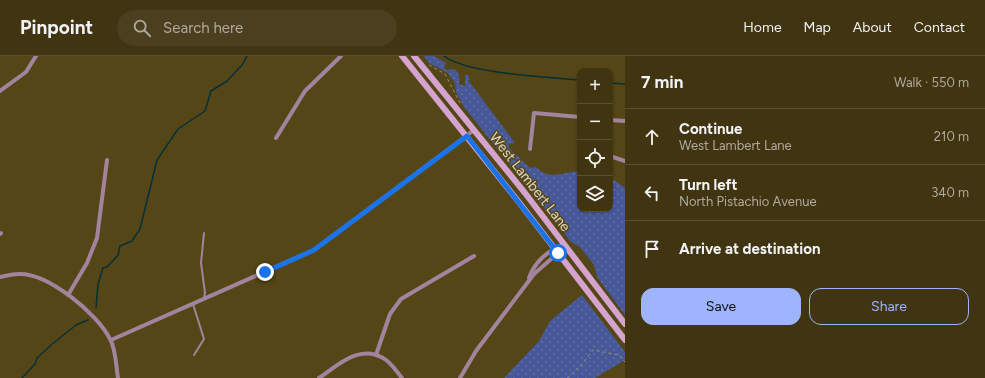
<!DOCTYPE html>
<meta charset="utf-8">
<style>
body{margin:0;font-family:Figtree,sans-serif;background:#4b3f1f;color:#f1f3f6}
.controls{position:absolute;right:12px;top:12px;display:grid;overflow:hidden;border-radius:8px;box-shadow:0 1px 3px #0004}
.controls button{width:36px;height:36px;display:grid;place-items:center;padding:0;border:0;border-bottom:1px solid #594f31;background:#403411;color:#f1f3f6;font:20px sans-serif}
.stop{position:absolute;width:12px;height:12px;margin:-9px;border:3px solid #1a73e8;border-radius:50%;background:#fff}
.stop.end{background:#1a73e8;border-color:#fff;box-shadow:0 1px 4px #0008}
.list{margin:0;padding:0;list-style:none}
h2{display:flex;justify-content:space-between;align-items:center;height:52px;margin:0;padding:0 16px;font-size:17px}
h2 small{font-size:13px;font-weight:400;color:#aeaa9f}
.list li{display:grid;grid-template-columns:26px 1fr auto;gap:12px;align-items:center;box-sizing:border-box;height:56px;padding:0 16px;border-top:1px solid #594f31}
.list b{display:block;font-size:15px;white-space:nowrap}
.list p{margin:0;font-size:13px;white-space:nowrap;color:#aeaa9f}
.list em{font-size:13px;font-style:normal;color:#aeaa9f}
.actions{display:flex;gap:8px;padding:12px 16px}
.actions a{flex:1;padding:9px 0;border:1px solid #9eb4fd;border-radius:12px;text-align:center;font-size:14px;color:#9eb4fd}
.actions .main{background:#9eb4fd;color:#111}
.icon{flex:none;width:22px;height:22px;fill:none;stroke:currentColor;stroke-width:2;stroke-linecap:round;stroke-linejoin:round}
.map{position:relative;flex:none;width:625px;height:322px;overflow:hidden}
header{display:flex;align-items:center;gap:24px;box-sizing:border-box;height:56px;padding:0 20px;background:#403411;border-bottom:1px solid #594f31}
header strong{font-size:19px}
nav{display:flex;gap:22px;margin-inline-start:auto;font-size:14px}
.search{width:280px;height:36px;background:#4b3f1f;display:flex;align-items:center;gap:10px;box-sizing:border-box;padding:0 14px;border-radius:22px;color:#aeaa9f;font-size:15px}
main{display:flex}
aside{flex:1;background:#403411}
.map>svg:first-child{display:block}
.grass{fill:url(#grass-dots)}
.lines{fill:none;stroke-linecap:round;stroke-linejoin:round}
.stream{stroke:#043138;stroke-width:1.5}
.path{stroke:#9c916d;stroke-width:1;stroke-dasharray:3 3;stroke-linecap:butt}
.service{stroke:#a3839e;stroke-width:2}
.minor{stroke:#a3839e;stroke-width:4}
.secondary{stroke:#d5a4ce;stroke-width:6}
.route{stroke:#1a73e8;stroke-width:5}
.labels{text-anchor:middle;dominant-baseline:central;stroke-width:3;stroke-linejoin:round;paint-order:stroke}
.street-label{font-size:14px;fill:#e0d8c0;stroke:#554617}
</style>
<header>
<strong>Pinpoint</strong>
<div class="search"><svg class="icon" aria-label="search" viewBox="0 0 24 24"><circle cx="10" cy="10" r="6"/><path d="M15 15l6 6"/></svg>Search here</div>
<nav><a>Home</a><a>Map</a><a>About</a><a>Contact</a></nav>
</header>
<main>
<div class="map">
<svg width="625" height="322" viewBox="0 0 625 322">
<defs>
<pattern id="grass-dots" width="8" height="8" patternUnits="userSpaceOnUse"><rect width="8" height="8" fill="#475899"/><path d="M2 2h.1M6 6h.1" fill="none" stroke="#616fa5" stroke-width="1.8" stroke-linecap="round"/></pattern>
</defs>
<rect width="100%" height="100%" fill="#554617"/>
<g class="grass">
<path d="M424,0H434L446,7L444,11L446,14C458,11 460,18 459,28L465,30V19H468L470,24H468L515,87L509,88V92L530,112L536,111C549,125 563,116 580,115V153H610V121L625,132V259L597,221L594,209L580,191L571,186L464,51L456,36L455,27L448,17L429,7Z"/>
<polygon points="582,239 625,296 625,304 595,322 504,322 539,285 550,265"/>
</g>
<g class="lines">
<g class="stream">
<path d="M444,0C467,18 549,21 580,24"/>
<polyline points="610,27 625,28"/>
<polyline points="96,252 98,228 103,212 107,211 118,199 120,190 132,185 140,173 157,104 178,73 205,55 211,35 227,25 242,9 247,0"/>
<polyline points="22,322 35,308 37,302 51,289 76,269 88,264"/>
</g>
<g class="path">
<polyline points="429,9 445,18 460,47"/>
<polyline points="567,322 580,310 593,294 619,299 625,306"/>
</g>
<g class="service">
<polyline points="204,177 201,207 205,237 204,242"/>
<polyline points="193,248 204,283 194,299"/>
</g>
<g class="minor">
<polyline points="0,35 26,16 36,0"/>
<polyline points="610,64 625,65"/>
<polyline points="276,82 305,35 341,0"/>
<polyline points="530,93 534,57 580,61"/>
<polyline points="610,100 625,105"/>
<polyline points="0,178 1,177"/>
<path d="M0,221C6,220 12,218 18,218C47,216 98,258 110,283C116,293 116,310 118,322"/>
<path d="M529,222C535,205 547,195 564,188"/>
<polyline points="68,239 87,207 97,182 107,104"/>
<polyline points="111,284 314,194 474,74"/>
<polyline points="376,299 390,258 401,243 474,200"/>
<path d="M319,322C338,309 359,288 383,302C391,306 396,315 402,322"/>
<polyline points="460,322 476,295 534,218 558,197 564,188"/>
</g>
<g class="secondary">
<polyline points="402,0 518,145 625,284"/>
<polyline points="414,0 525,137 625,268"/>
</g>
</g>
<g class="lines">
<polyline class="route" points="265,216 314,194 467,80 558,197"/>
</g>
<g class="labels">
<g class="street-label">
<text transform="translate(530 126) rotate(52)">West Lambert Lane</text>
</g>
</g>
</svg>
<div class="controls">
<button>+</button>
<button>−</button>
<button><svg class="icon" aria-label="locate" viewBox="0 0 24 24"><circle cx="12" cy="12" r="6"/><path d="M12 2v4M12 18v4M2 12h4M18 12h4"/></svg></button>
<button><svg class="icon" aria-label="layers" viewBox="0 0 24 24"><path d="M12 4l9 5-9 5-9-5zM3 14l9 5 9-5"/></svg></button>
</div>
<div class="stop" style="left:558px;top:197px"></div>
<div class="stop end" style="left:265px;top:216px"></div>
</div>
<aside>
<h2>7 min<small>Walk · 550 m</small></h2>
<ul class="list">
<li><svg class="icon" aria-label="ahead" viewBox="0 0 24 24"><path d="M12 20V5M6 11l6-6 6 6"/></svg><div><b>Continue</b><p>West Lambert Lane</p></div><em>210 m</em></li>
<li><svg class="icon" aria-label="left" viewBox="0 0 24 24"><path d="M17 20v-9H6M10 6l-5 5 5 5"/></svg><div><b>Turn left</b><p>North Pistachio Avenue</p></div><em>340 m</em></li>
<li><svg class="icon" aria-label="arrive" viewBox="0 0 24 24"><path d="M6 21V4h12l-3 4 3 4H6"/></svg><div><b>Arrive at destination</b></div></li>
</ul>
<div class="actions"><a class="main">Save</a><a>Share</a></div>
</aside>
</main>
